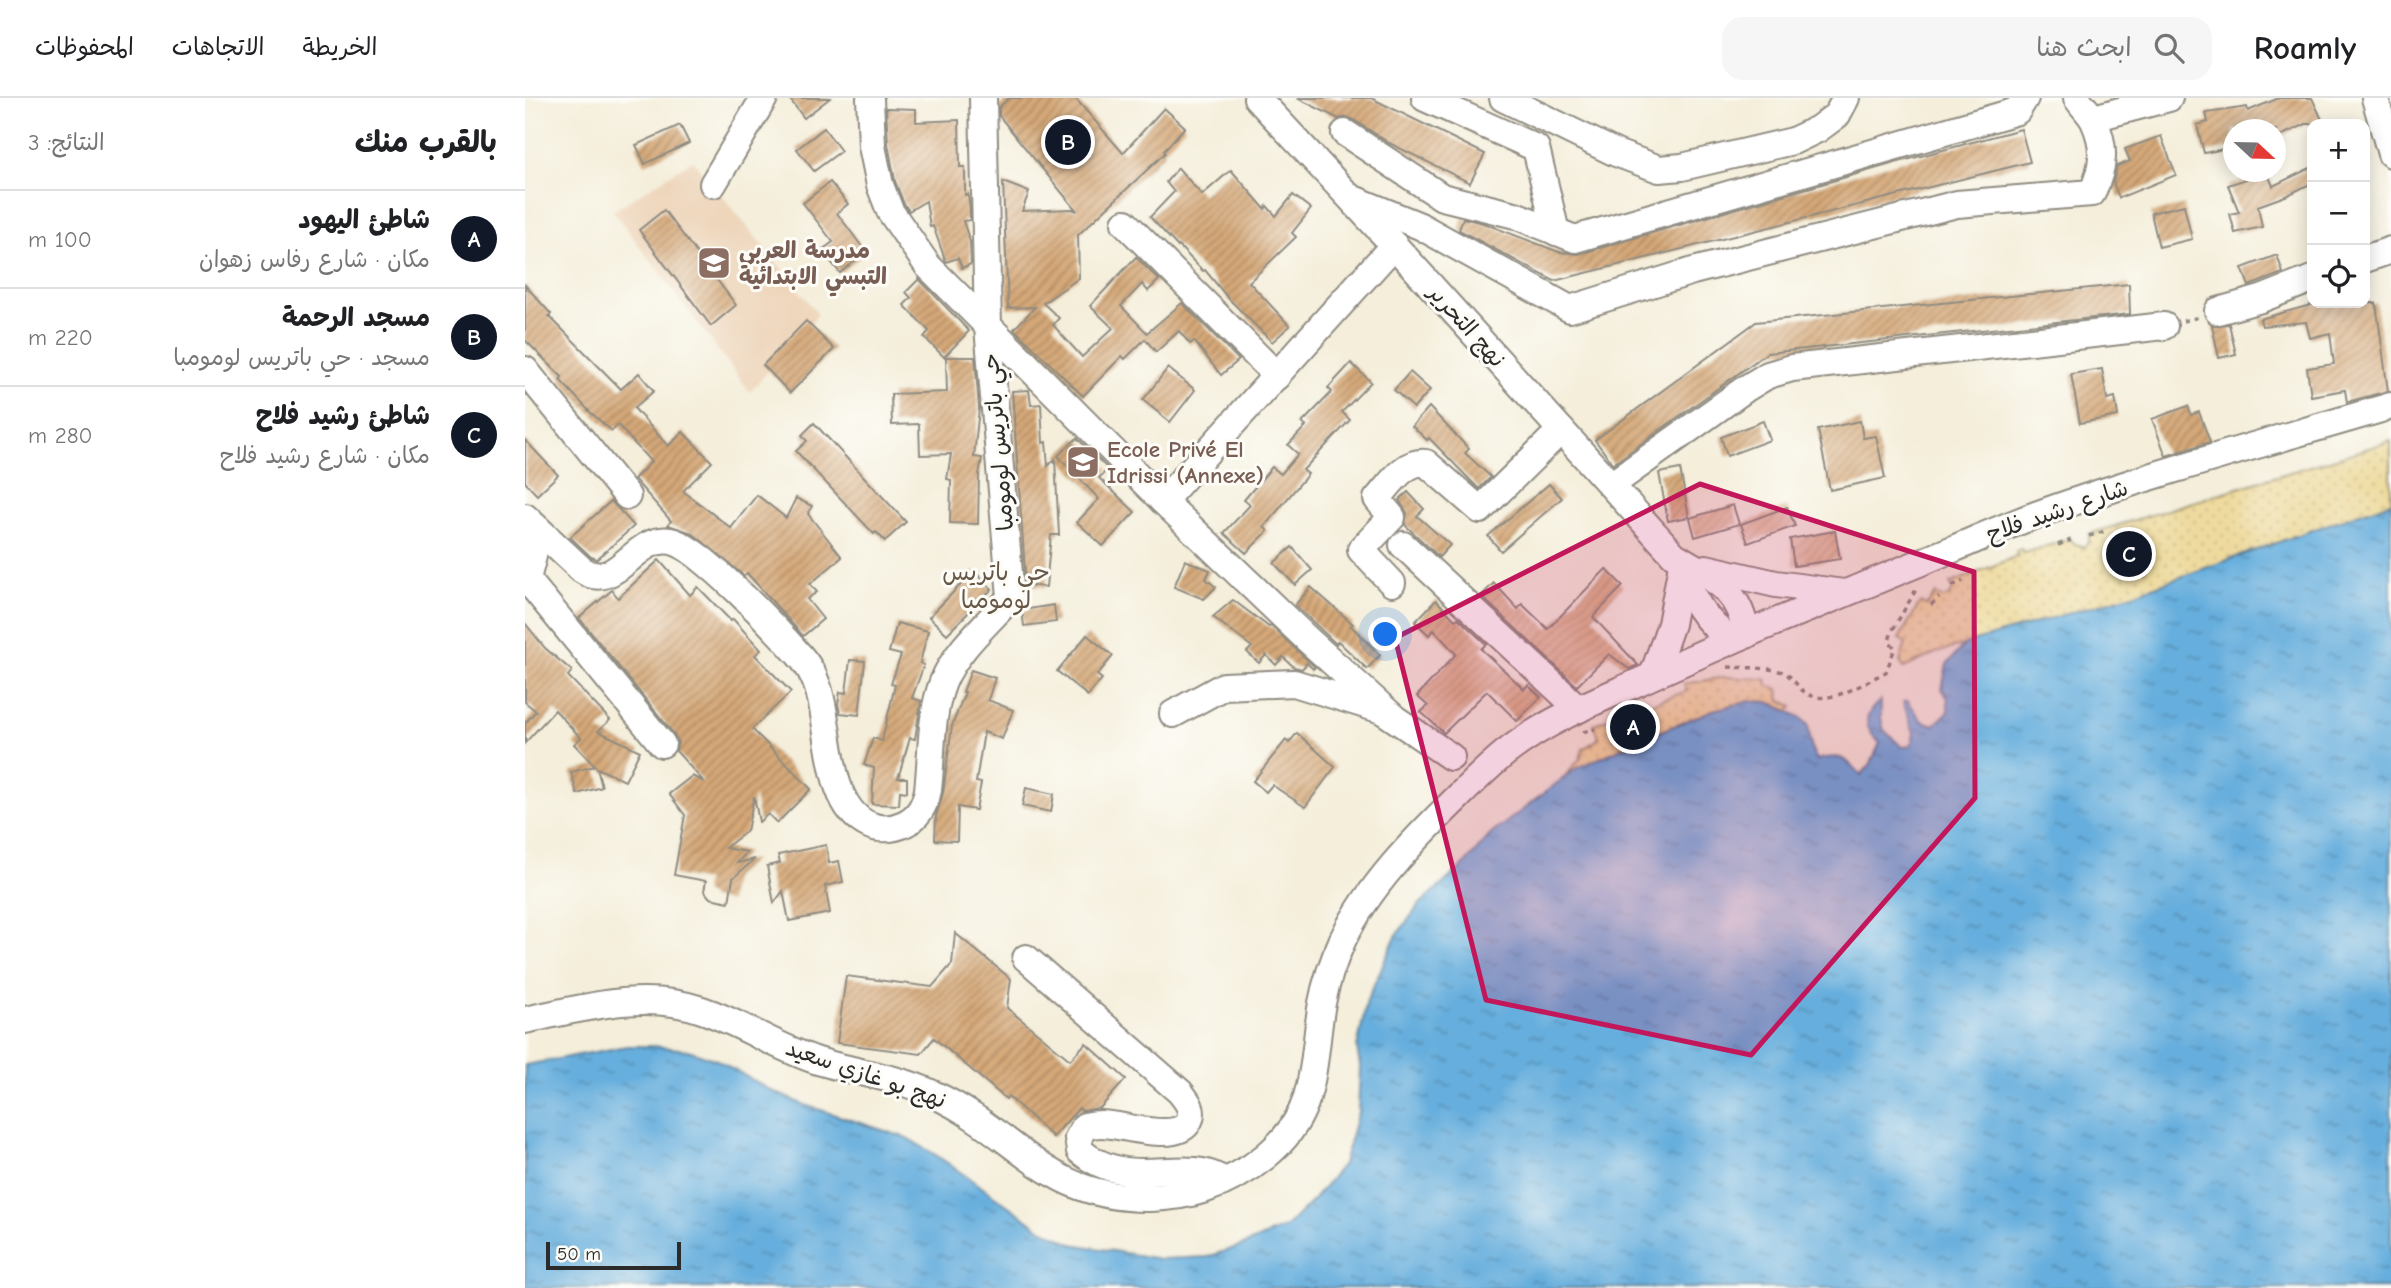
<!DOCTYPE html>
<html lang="ar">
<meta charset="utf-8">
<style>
body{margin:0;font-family:"Comic Neue","Playpen Sans Arabic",sans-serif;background:#f6f6f6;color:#202124;direction:rtl}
.controls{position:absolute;right:21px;top:21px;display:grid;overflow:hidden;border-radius:14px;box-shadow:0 4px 18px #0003}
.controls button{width:63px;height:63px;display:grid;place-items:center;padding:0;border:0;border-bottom:2px solid #e0e0e0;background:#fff;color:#202124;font:35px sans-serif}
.compass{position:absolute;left:1698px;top:21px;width:63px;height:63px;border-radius:50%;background:#fff;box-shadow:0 4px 18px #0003;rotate:112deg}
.scale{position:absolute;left:21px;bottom:18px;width:135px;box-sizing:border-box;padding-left:7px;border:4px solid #2b2b2b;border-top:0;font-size:19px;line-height:24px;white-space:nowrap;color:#2b2b2b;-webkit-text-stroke:5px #fdfcf7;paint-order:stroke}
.you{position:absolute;left:861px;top:537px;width:24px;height:24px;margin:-18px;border:5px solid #fff;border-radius:50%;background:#1a73e8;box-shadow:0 0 0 10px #1a73e833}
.badge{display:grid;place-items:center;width:46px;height:46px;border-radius:50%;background:#111827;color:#fff;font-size:23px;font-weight:700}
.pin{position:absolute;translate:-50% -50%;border:4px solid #fff;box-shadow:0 2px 7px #0006}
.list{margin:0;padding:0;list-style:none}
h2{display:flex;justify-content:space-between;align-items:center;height:91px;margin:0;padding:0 28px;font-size:30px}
h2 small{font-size:23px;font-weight:400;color:#757577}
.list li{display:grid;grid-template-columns:46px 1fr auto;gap:21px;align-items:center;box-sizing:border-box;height:98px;padding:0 28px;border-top:2px solid #e0e0e0}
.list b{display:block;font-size:26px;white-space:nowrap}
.list p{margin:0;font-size:23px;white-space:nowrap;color:#757577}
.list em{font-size:23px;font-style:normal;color:#757577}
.icon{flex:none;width:38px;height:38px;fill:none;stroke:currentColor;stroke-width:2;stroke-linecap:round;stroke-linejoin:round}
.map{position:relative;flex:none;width:1866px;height:1190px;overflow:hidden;direction:ltr}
header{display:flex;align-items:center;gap:42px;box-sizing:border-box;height:98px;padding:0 35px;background:#fff;border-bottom:2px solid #e0e0e0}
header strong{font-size:33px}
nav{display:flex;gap:38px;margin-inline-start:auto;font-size:24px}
.search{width:490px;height:63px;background:#f6f6f6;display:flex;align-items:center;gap:18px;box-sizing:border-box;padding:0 24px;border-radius:21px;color:#757577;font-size:26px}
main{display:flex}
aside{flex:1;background:#fff}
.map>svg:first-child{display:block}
.built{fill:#eed6bb}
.sand{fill:url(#sand-dots);stroke:#8c8264;stroke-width:2}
.water{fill:url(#water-ripples);stroke:#486c84;stroke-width:2}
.building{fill:url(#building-hatch)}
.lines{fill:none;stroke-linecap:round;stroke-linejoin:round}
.minor-casing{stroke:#908c82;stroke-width:30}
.path{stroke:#908c82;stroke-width:3.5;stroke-dasharray:5 5;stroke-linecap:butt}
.minor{stroke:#fff;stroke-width:26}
.marked{fill:#c2185b;fill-opacity:0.2;stroke:#c2185b;stroke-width:5;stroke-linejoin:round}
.labels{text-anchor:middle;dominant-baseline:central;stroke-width:6;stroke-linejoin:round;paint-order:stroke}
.education-label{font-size:23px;font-weight:bold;fill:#785e54;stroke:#fdfcf7;text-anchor:start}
.street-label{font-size:23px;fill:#2b2b2b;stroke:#fdfcf7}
.neighbourhood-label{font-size:24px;fill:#665746;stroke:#fdfcf7}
</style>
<header>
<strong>Roamly</strong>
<div class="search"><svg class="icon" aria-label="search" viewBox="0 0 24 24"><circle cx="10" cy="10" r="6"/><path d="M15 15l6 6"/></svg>ابحث هنا</div>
<nav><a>الخريطة</a><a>الاتجاهات</a><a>المحفوظات</a></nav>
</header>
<main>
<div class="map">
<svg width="1866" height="1190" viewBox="0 0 1866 1190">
<defs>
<pattern id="sand-dots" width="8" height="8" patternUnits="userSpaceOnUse" patternTransform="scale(1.75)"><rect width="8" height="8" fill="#eeda9e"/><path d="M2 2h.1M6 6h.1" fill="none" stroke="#cb8" stroke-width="1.8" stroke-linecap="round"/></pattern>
<pattern id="water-ripples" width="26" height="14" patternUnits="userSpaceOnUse" patternTransform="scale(1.75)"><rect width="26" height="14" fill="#66aedd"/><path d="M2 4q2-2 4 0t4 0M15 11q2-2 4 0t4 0" fill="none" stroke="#548eb3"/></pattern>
<pattern id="building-hatch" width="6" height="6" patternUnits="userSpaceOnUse" patternTransform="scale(1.75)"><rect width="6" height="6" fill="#d5a878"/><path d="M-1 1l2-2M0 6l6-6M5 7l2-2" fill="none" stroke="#ad8963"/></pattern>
</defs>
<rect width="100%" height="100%" fill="#fdfcf7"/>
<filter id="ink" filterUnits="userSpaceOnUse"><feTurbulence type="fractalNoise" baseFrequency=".0143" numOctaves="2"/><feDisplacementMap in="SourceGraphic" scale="14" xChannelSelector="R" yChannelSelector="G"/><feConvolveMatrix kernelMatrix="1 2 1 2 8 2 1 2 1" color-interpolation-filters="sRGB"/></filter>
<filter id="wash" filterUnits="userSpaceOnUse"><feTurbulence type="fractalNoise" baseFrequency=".00686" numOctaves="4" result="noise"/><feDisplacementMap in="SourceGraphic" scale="28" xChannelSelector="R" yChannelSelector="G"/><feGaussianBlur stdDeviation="1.57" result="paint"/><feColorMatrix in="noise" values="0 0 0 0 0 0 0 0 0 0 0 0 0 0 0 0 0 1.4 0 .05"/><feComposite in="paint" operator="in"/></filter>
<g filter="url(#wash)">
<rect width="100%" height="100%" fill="#f4eeda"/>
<polygon class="built" points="168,62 293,216 225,294 88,113"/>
<g class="sand">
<polygon points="1866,343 1866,404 1605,497 1411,555 1379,570 1375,564 1381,545 1374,541 1395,505 1402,507 1411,496 1417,500 1425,498 1428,490 1425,486 1492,458 1491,453 1496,451 1499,455 1545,441 1550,446 1559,449 1564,443 1564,436"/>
<polygon points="1199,579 1241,581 1244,588 1253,591 1255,602 1268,608 1263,613 1244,604 1225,603 1188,612 1119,640 1038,680 1055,661 1058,651 1072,642 1074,638 1068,626 1162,593 1159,586"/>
</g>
<path class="water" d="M1866,404V1190H0V967L102,948H128L163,952L192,962L247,993L277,1006L382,1040L411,1057L515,1130L547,1146L635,1161L682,1159L721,1146L761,1129L790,1100L818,1066L833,1014L835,968L832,950L842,902L871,838L896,805L938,768L966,736L1050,671L1119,640L1188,612L1225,603L1244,604L1275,619L1283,627L1287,652L1292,662C1315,656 1320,659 1336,677L1345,667L1355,645C1338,629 1337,617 1356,602V620L1359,632L1377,649L1386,648L1389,635L1378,604L1383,603L1397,623L1409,627L1423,614V601L1417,591L1422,566L1440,546L1605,497Z"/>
<g id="blocks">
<g class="building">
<polygon points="264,0 305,0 279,20"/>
<polygon points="484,0 550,0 598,55 639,10 660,29 639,53 640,55 553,137 554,180 518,205 534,220 528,227 557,259 588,230 565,208 611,159 634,182 623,193 617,186 596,208 622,235 657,205 714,262 696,277 669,243 665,246 654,233 631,254 620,241 600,261 597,258 558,298 489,231 510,209 483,210 478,84 504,94 497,113 547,111 552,113 474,18 474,9"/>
<polygon points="772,0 846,0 960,56 945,85 864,45 829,22 822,19 814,21"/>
<polygon points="1754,0 1787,0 1799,26 1781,26 1751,40 1751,32 1709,32 1709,49 1679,55 1672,27 1683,24 1681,15 1722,9 1723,13"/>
<polygon points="361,10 391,11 391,24 434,22 435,69 440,69 440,97 443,96 445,111 445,122 438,123 445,144 446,166 437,170 433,160 421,164 408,128 405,129 401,103 384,113 379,106 370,83 363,46"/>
<polygon points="155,27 164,45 120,66 111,47"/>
<polygon points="299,30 316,53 289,73 272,51"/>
<polygon points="1496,31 1505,64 1029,183 934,132 938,120 958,125 1034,154 1054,156 1370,65"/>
<polygon points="1636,38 1651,77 1594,100 1588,84 1592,68 1605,63 1600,51"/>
<polygon points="1787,69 1787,85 1763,97 1733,108 1737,129 1710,135 1705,116 1714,114 1703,87 1742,74 1748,88"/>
<polygon points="653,70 677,97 706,72 740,111 742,108 751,118 768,97 786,111 767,135 771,139 724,184 765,228 747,244 703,200 680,172 678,173 654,148 653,149 625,119 649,94 641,84"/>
<polygon points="305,84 323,106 312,115 341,154 315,175 297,152 308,144 278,105"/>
<polygon points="1659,107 1667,141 1634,149 1626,115"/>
<polygon points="139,112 211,207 186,228 114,132"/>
<polygon points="1752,157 1758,175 1724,188 1717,170"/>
<polygon points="394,181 444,233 419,259 399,239 404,233 379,207 386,200 381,194"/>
<polygon points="1604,186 1605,216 1242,255 1088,366 1070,342 1231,224"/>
<polygon points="0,187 26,216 24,218 96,291 114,275 129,293 109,310 143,348 158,334 187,364 158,393 206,430 232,397 261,420 271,400 287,408 283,416 317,459 285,486 292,494 282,501 298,521 278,538 222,475 219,478 167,435 143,427 146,423 109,381 126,364 93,327 87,333 65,314 35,282 37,279 0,242"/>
<polygon points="1793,205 1851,205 1863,293 1822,304 1820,292 1786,298 1782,270 1809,266 1805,235 1785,240 1781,224 1737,228 1735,221"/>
<polygon points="281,223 309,251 265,295 238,267"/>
<polygon points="1704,226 1711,256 1694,260 1687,227"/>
<polygon points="421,259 450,259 454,310 449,359 457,360 454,377 453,426 425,425 426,382 422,381 426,356 395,357 394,326 367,327 366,296 422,294"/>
<polygon points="826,265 846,284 817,314 825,322 778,372 783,376 739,429 743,433 721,455 699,435 725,407 719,402 747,369 756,376 773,356 763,347 781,328 777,325 807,294 803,290"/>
<polygon points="643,270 670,292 645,324 618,302"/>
<polygon points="1577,271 1582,301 1590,299 1593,318 1555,325 1546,276"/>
<polygon points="885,274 905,292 889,310 869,292"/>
<polygon points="504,292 506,307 516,306 518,345 521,344 523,368 530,361 534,437 526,437 521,489 501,487 487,293"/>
<polygon points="1663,308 1666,317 1674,314 1685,344 1641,358 1627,321"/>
<polygon points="904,309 944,351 940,355 966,379 954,391 904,340 902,342 887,328"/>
<polygon points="1238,323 1245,342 1202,358 1196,339"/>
<polygon points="1335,323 1338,340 1351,338 1360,380 1305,392 1293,332"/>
<polygon points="289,325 381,424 360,443 351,434 349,436 271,353 282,343 277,337"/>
<polygon points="552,340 583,371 574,380 610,414 578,448 552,424 574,401 533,358"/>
<polygon points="0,342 33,377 12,397 0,384"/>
<polygon points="1155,371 1164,419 1143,423 1134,375"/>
<polygon points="1024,386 1037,400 976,453 963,438"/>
<polygon points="883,394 899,411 892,418 925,447 914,459 880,427 882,415 874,402"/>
<polygon points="86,403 109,428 72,461 66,459 45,439"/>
<polygon points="1208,407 1214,426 1170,439 1165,420"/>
<polygon points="1262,409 1270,428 1223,445 1216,426"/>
<polygon points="1310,433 1315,461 1269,468 1265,441"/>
<polygon points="767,449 787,472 770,487 749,465"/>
<polygon points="134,462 165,497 173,489 206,523 208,521 236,552 230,557 266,594 227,631 286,691 252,725 243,716 234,724 229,698 222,733 200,750 222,754 212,765 230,761 208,780 204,804 185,800 179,793 181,783 149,777 160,717 144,696 167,678 179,684 151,653 153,644 149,636 54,520 87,492 93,500"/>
<polygon points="660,462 685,472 681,481 691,489 679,501 649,489"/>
<polygon points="1081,471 1098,488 1068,519 1113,567 1104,571 1084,556 1052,588 956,498 969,485 993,511 997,506 1023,531"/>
<polygon points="449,473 467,491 422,536 404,519"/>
<polygon points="786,489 828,526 826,528 855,557 842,571 813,543 811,546 770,507"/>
<polygon points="708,502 744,529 746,528 790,569 788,571 782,565 777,571 769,569 758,559 751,567 741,557 734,565 722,554 727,549 688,519"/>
<polygon points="911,502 930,522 933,520 961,546 956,551 999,591 1003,587 1016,599 992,623 962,593 919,635 896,614 903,608 892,598 931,556 909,532 904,537 890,524"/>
<polygon points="529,507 531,524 499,528 497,512"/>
<polygon points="0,525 20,550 47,573 43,578 85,622 73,633 115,653 100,683 72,670 77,689 52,696 46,674 70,668 49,646 56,640 30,612 0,645 0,625 11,613 0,604"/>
<polygon points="372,525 403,533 395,565 399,567 387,600 396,603 390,641 385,640 373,680 382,680 382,694 375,693 374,707 347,706 349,670 339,667 348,640 357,643 370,587 366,586 376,557 364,554"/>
<polygon points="562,537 588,558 572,577 577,581 563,598 532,573"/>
<polygon points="325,562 340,563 334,617 315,615 313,606 315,594 321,595"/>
<polygon points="446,572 470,580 463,602 488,612 477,641 459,634 451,684 456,685 451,712 433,709 432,743 410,742 411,718 418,695 427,628 440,594 438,594"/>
<polygon points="772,635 810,669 780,709 747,687 741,694 728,683 761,642 764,645"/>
<polygon points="501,690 529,696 526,714 497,708"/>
<polygon points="301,747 304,765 314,763 318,784 300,788 305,815 264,823 258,793 249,805 242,768 255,765 253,757"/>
<polygon points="430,835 486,881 482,910 545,962 561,945 601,981 575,1010 557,1013 554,1010 528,1039 483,998 481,1001 409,940 396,956 312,945 321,878 407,889 427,866"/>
</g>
</g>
</g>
<g filter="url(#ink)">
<use href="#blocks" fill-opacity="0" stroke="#908c82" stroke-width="2"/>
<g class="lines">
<defs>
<g id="minor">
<polyline points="345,0 347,48 355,87 365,113 403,168 638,403 782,541 867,618"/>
<path d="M732,0L869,147L1149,457C1185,479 1216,491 1221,537"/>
<polyline points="900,0 1011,50 1031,134"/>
<polyline points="978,0 1091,55 1134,71 1157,69 1268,43 1293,31 1312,17 1321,0"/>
<polyline points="1850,0 1866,56"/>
<polyline points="1576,18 1644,0"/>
<polyline points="820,35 917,99 990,117 1050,141 1492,13 1500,0"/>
<polyline points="188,86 239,0"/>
<path d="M826,100L895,128L1045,211L1168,173L1432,106L1567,95C1579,69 1581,49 1569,23C1565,15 1557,8 1552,0"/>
<polyline points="600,125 752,278"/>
<polyline points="1840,161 1866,152"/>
<polyline points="1693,213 1736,201 1787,181"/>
<polyline points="0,272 102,398"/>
<polyline points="1086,387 1220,291 1243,277 1267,270 1639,228"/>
<polyline points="638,403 869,147"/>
<path d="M0,419L57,472C92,496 109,436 146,443C173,447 255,535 276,559C282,566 289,578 292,587C307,626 299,707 344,727C355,732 368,731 379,726C394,719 400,707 403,692C407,658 405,617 418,584C431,552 463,525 486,499L463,229L458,0"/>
<polyline points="878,447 1054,611"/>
<polyline points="1181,470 1251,486 1319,495"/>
<path d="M1156,472C1168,501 1179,524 1207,542"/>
<polyline points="0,479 137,646"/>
<polyline points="2,481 8,458 9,430"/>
<path d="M867,485L836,452L867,419L852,401C865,387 879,362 901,365L955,412L1036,332"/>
<polyline points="1128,577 1146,526 1156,472"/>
<polyline points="648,616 699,588 769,585 857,612 926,659"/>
<path d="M501,860L655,994C661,1002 670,1011 664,1023C652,1046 598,1026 576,1026C571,1026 565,1027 560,1028L553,1040L555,1053C567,1063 579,1069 595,1072C628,1080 670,1062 699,1083"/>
<path d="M0,922C59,910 118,892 177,912C216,925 251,949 290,962C329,975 371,978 408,996C493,1035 520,1102 626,1100C645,1099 663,1097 681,1091C722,1077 765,1047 780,1005C791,973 791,938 797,905C801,884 809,861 818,841C844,788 888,743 930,702C946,686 962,670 979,656C1018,625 1063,606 1107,587C1149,568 1189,550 1231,532C1297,505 1362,478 1428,451C1459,438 1490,424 1522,413C1635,373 1751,342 1866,308"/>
</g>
</defs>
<use href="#minor" class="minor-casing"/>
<g class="path">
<polyline points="1658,223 1674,219"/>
<polyline points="1564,438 1581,433"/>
<polyline points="1533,447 1546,442"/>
<polyline points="1427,488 1438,483"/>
<polyline points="1406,507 1414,499"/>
<path d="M1203,569C1221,570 1241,569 1258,574C1267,578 1271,587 1278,593C1302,612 1339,584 1361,574L1370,550L1364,543L1367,533L1392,490"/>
<polyline points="1058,634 1070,631"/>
</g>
<use href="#minor" class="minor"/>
</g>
</g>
<path class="marked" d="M1175,386L1449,474L1450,700L1226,957L961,902L870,540Z"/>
<defs>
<symbol id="school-square" viewBox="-11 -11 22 22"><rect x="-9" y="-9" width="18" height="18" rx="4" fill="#8d6e63" stroke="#fdfcf7"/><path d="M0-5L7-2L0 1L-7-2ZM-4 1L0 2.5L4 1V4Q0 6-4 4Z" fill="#fff"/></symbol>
</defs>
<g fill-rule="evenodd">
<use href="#school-square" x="170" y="146" width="38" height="38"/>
<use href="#school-square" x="539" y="345" width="38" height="38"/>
</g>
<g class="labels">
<g class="education-label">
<text x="214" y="152">مدرسة العربي<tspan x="214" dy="26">التبسي الابتدائية</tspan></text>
<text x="582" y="351">Ecole Privé El<tspan x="582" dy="26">Idrissi (Annexe)</tspan></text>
</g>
<g class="street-label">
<text transform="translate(942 228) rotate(48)">نهج التحرير</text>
<text transform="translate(473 344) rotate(-95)">حي باتريس لومومبا</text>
<text transform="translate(1532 413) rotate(-19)">شارع رشيد فلاح</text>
<text transform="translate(341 976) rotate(19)">نهج بو غازي سعيد</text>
</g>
<g class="neighbourhood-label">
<text x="471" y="474">حي باتريس<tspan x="471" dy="28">لومومبا</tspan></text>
</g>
</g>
</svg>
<div class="controls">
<button>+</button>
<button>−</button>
<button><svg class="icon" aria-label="locate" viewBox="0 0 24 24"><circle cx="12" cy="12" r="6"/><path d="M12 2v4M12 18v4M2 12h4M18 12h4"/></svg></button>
</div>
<svg class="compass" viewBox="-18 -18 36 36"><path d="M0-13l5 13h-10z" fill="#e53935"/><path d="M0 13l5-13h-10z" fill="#757577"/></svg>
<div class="scale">50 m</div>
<div class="you"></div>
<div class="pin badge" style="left:1108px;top:629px">A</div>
<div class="pin badge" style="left:543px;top:44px">B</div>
<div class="pin badge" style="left:1604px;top:456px">C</div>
</div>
<aside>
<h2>بالقرب منك<small>النتائج: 3</small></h2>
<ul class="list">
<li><span class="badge">A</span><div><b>شاطئ اليهود</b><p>مكان · شارع رفاس زهوان</p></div><em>100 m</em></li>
<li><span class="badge">B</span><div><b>مسجد الرحمة</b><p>مسجد · حي باتريس لومومبا</p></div><em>220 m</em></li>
<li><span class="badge">C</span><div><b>شاطئ رشيد فلاح</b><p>مكان · شارع رشيد فلاح</p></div><em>280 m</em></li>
</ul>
</aside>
</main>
